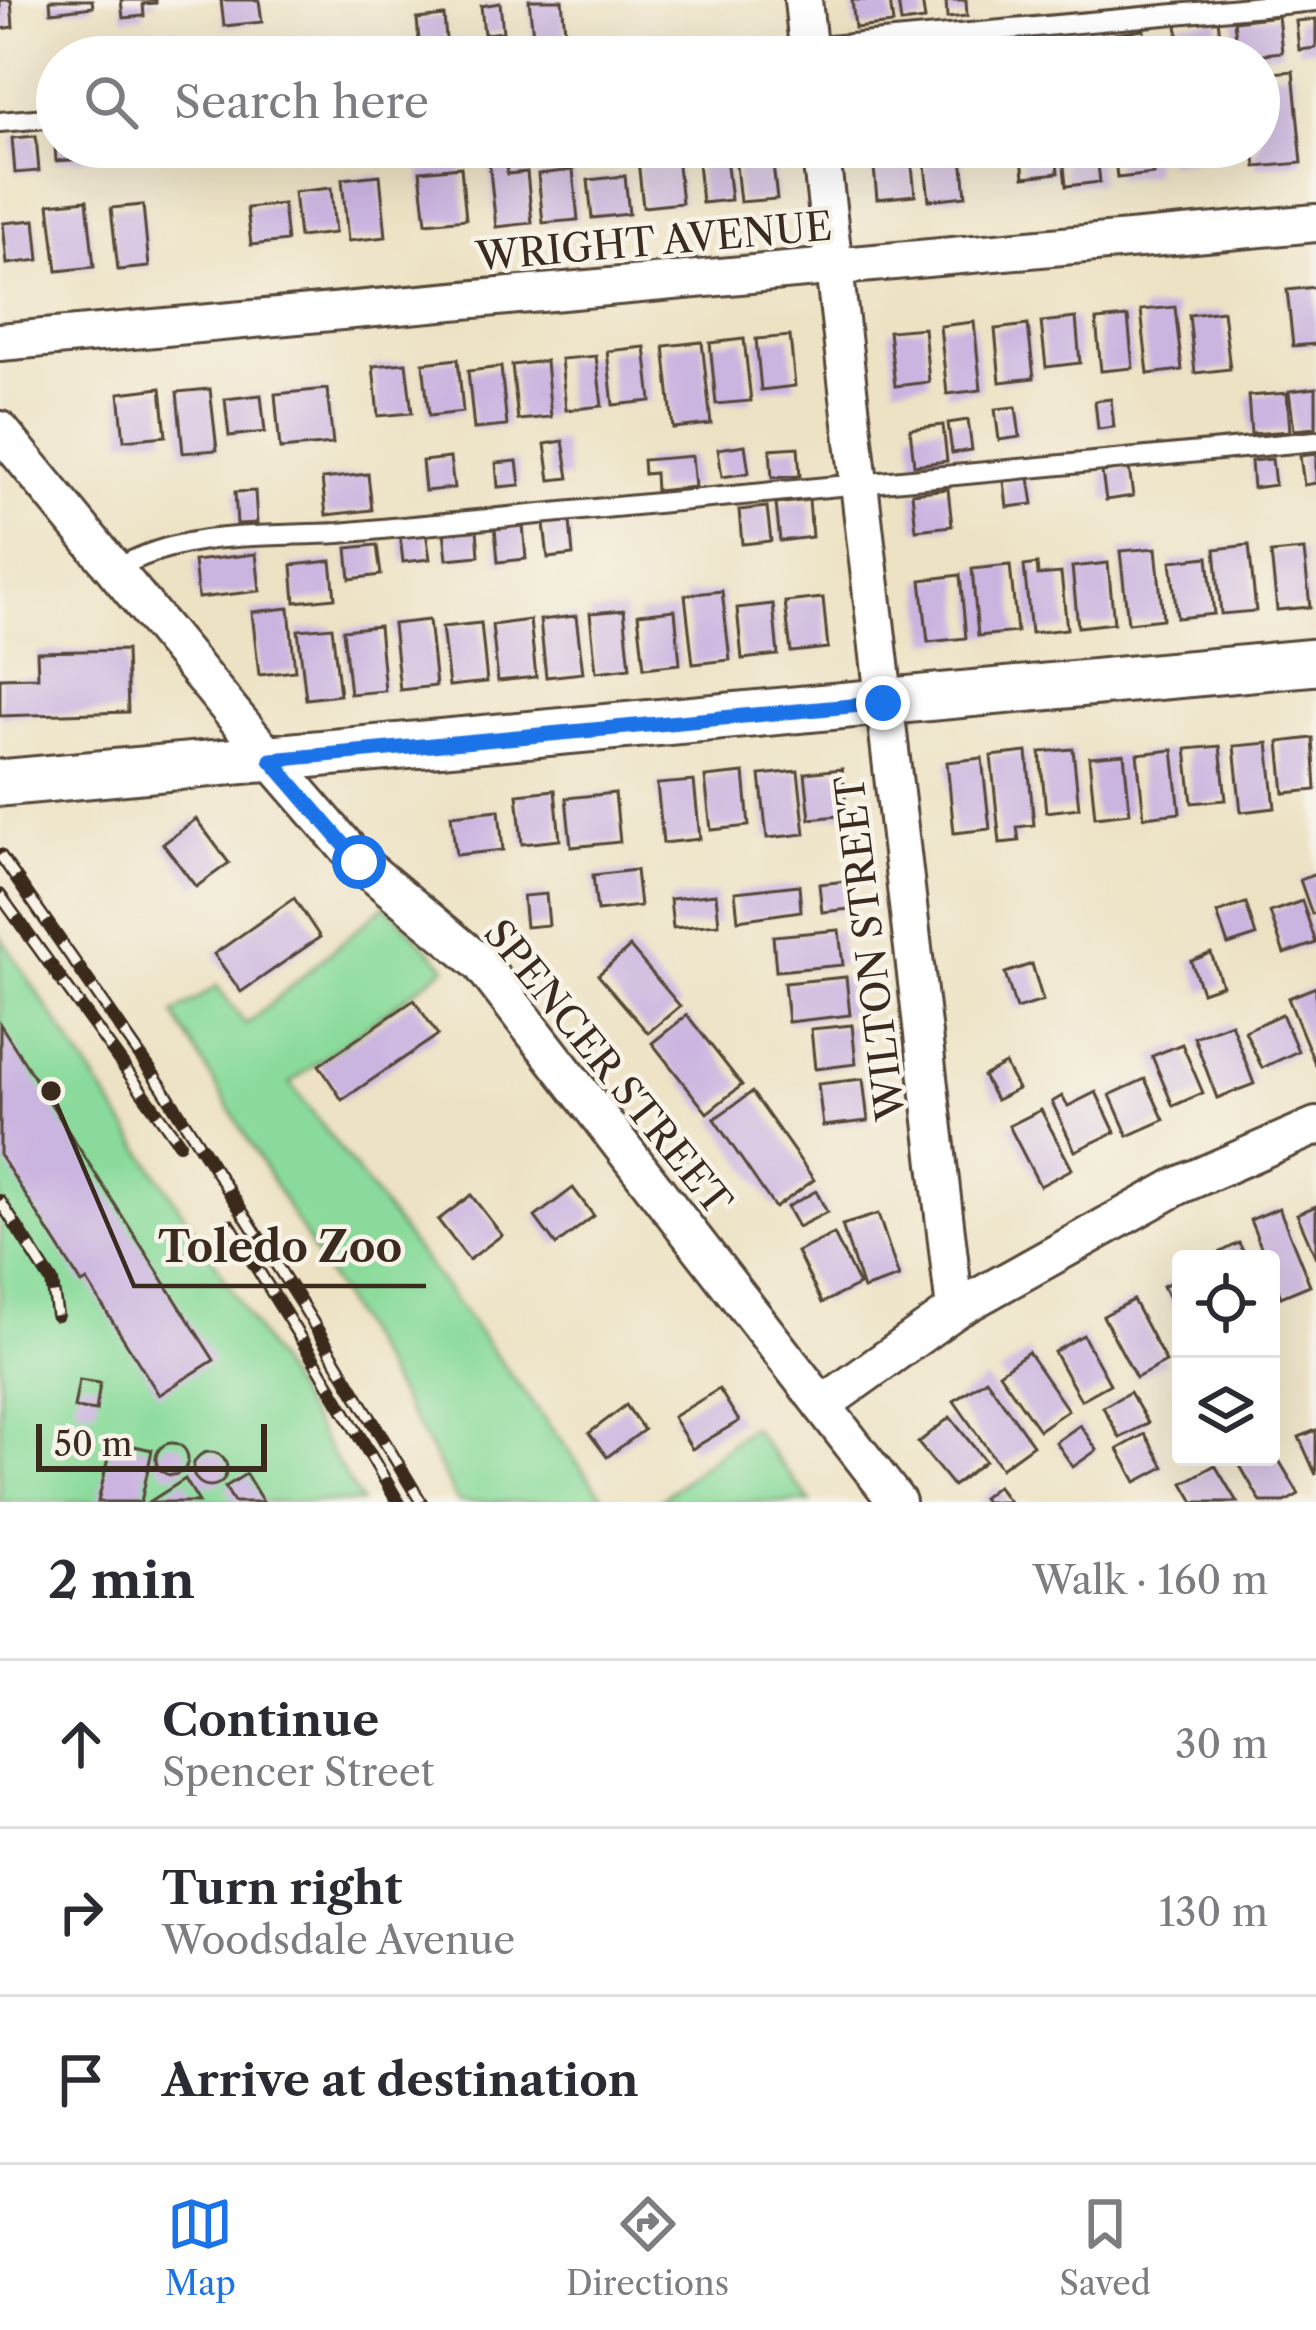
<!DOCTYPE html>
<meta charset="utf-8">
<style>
body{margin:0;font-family:"Libre Caslon Text",serif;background:#f7f7f7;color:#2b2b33}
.controls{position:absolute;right:36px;bottom:36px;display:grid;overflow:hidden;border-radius:12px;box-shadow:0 12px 48px #0002}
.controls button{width:108px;height:108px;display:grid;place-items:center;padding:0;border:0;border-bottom:3px solid #e1e1e2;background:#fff;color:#2b2b33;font:60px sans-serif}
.scale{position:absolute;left:36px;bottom:30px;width:231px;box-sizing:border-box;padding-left:12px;border:6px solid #3b2a1e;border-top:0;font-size:33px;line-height:42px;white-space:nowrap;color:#3b2a1e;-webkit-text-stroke:9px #f7f3e8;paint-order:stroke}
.stop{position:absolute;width:36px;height:36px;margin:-27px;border:9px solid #1a73e8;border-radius:50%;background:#fff}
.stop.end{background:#1a73e8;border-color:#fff;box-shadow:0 3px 12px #0008}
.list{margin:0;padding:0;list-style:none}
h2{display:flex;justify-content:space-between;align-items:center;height:156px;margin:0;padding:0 48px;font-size:51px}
h2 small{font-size:39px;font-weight:400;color:#7c7c81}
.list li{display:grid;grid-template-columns:78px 1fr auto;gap:36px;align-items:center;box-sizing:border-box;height:168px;padding:0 48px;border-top:3px solid #e1e1e2}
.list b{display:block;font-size:45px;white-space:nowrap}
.list p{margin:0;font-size:39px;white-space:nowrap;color:#7c7c81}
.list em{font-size:39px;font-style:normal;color:#7c7c81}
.icon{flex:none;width:66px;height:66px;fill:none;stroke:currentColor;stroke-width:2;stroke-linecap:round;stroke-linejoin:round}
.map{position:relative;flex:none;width:1316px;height:1502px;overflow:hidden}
.search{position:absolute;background:#fff;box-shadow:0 12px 48px #0002;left:36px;right:36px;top:36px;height:132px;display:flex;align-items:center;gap:30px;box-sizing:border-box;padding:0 42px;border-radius:66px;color:#7c7c81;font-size:45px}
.sheet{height:660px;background:#fff}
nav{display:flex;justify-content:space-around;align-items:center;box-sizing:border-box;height:168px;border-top:3px solid #e1e1e2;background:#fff;font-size:33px;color:#7c7c81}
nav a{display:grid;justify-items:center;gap:6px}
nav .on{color:#1a73e8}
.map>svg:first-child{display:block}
.green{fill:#8adb9b;stroke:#62825c;stroke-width:3}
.building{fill:#cab4e0}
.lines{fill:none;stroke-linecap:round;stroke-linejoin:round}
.service-casing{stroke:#564637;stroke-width:24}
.minor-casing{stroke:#564637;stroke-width:42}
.tertiary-casing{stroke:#564637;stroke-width:51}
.service{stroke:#fff;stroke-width:18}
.minor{stroke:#fff;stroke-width:36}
.tertiary{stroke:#fff;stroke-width:45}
.rail-casing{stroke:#3b2a1e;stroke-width:14}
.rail{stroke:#f7f3e8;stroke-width:9;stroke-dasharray:27;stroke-linecap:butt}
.route{stroke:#1a73e8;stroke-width:15}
.labels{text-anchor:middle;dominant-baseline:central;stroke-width:9;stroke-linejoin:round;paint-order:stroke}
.street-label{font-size:39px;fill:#3b2a1e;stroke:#f7f3e8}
.leader{fill:none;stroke:#3b2a1e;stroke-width:4.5}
.callout-dot{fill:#3b2a1e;stroke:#f7f3e8;stroke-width:4.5}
.callout-label{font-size:42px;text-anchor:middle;font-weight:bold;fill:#3b2a1e;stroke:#f7f3e8;stroke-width:9;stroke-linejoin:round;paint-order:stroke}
</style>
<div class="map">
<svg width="1316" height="1502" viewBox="0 0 1316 1502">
<rect width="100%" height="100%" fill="#f7f3e8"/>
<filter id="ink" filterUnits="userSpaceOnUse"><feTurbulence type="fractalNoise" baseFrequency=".00833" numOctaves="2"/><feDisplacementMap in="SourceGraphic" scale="24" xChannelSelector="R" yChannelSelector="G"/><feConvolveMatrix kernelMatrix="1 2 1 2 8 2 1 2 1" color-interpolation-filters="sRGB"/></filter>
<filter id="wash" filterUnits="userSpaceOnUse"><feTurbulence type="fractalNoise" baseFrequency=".004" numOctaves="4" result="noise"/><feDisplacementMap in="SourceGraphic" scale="48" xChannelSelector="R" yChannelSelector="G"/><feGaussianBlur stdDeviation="2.7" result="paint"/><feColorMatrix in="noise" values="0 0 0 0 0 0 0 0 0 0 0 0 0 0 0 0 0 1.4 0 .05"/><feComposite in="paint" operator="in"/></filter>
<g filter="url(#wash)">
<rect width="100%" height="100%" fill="#ede2c4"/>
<g class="green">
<polygon points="385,905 446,967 290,1083 607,1502 458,1502 429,1447 174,1014 217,986 246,1025"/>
<polygon points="0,936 205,1246 361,1502 0,1502"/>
<polygon points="751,1427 811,1502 658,1502"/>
</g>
<g id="blocks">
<g class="building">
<polygon points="0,0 11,0 13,27 0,29"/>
<polygon points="50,0 92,0 93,7 51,12"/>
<polygon points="121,0 156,0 156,3 143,4 144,16 123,18"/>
<polygon points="221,0 259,0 262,22 224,26"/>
<polygon points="529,0 562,0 566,41 534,44"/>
<polygon points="852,0 890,0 893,24 855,28"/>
<polygon points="898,0 922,0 925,20 901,23"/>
<polygon points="946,0 966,0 967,16 947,18"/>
<polygon points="500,3 503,32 484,34 481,6"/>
<polygon points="444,16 447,51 420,53 417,19"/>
<polygon points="1278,16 1282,52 1238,57 1234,21"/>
<polygon points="1218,19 1222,52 1180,56 1177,23"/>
<polygon points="1316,19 1316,48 1299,50 1296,21"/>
<polygon points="1144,30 1146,57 1117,57 1114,34"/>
<polygon points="1093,37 1095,57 1074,57 1073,39"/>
<polygon points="1038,41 1040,57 1005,57 1004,44"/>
<polygon points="898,47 899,57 865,57 864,52"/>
<polygon points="1293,71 1302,163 1256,167 1254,147 1259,147 1259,74"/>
<polygon points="36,136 39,171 15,173 12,138"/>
<polygon points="55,147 85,147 86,159 56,161"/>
<polygon points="676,147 682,203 643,207 637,151"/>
<polygon points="734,147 771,147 777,199 740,202"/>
<polygon points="872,147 910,147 915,195 877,199"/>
<polygon points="923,147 961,147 966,196 929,200"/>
<polygon points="1021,147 1056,147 1058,173 1024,177"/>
<polygon points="1062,147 1096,147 1100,182 1066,186"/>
<polygon points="1114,147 1151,147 1154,174 1117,178"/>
<polygon points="1166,147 1208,147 1209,158 1168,163"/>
<polygon points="725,149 731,200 702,203 697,152"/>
<polygon points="506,159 507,174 527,172 532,223 496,227 489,161"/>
<polygon points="461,167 466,219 426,223 420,171"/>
<polygon points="573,170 578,220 543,223 538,174"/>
<polygon points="380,175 386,237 348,241 342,179"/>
<polygon points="625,176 629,214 592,218 588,180"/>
<polygon points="331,188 335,233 299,237 294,192"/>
<polygon points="87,200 94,267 57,271 49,204"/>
<polygon points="283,204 287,241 251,245 247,208"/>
<polygon points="143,205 149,267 118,270 111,208"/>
<polygon points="35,220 39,260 7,264 3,223"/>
<polygon points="1316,287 1316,344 1293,346 1287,290"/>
<polygon points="1175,307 1182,370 1148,374 1141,310"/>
<polygon points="1223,311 1230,369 1195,373 1189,315"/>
<polygon points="1128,317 1133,368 1101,371 1096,320"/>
<polygon points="1076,318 1080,363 1046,367 1041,322"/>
<polygon points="974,322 981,390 947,394 940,326"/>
<polygon points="1028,325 1034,378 1000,382 995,329"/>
<polygon points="924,328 929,382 895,386 889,331"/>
<polygon points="790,336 795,386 761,390 756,339"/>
<polygon points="744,339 751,401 716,404 710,343"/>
<polygon points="702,342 711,424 673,428 664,346"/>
<polygon points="645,347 651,401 613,405 607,351"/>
<polygon points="596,356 602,406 566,410 561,359"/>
<polygon points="458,359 463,412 429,416 423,363"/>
<polygon points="546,361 551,417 518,420 512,365"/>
<polygon points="406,363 412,413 378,416 373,366"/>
<polygon points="501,367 507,426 474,429 468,371"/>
<polygon points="161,388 166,436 124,440 119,393"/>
<polygon points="1316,388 1316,428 1294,430 1289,391"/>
<polygon points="210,389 217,450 183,453 177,392"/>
<polygon points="327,389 333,444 280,449 275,394"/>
<polygon points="1287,393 1290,431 1251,434 1248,396"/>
<polygon points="261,395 265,432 229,436 225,399"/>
<polygon points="1111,399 1114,427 1098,429 1095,401"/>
<polygon points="1016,407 1020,437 999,440 995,409"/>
<polygon points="968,420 972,450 952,453 948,423"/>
<polygon points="943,425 947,461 914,465 910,429"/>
<polygon points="563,441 569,478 550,480 545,444"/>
<polygon points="745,445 749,473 722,477 718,449"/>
<polygon points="798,447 800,476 772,478 770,449"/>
<polygon points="1316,454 1316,483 1304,485 1300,456"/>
<polygon points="692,456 695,487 656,491 655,473 644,474 643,460"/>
<polygon points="450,458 454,488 425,491 422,461"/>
<polygon points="1272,459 1275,485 1253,488 1251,461"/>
<polygon points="517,461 520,485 498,487 496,463"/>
<polygon points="1129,468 1133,496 1106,500 1102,472"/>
<polygon points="368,474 372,510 326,515 322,479"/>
<polygon points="1029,478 1033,504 1007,507 1004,481"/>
<polygon points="948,489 952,526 916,530 912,493"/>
<polygon points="255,491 257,523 237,524 235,492"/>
<polygon points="809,500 812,537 780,541 776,504"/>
<polygon points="767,507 771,541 742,544 739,510"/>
<polygon points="570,521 573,555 548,558 544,524"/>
<polygon points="523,525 526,559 498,562 495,528"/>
<polygon points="477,529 479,556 447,559 444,531"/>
<polygon points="426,532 430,559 403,562 400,536"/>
<polygon points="377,545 381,575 350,579 347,548"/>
<polygon points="1249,545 1256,611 1221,614 1215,549"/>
<polygon points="1156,548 1163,619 1128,623 1120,551"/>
<polygon points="1304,550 1310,607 1277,610 1271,553"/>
<polygon points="256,554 260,591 198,598 194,561"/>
<polygon points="1208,557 1214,614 1177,618 1171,561"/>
<polygon points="331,561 335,598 295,602 292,565"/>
<polygon points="1108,563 1114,623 1078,627 1072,567"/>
<polygon points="1037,564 1038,575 1061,573 1067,629 1031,633 1024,566"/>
<polygon points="1010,565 1017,632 978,636 972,569"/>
<polygon points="960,575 966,638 928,642 921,580"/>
<polygon points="722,591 730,660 693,664 685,595"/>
<polygon points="823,598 828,648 791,652 785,602"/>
<polygon points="773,604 778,655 742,659 737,608"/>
<polygon points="289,608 295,671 259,675 252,612"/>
<polygon points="624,610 630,668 596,672 590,613"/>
<polygon points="675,610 680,664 644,668 638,614"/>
<polygon points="576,616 583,673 546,677 540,620"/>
<polygon points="429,620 436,686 400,690 393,624"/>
<polygon points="530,620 536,677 498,681 492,625"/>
<polygon points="481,623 487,682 449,686 442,627"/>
<polygon points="379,626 385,691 350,694 343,630"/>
<polygon points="332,627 340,695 306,699 298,630"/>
<polygon points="126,650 128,712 0,716 0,678 38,677 37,652"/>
<polygon points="1313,738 1316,790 1284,793 1279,742"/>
<polygon points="1268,743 1275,808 1241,812 1234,746"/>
<polygon points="1220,746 1226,800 1192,803 1186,749"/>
<polygon points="1073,749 1079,808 1046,812 1040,752"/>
<polygon points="1173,750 1180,813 1144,817 1137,754"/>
<polygon points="1027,752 1034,825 1017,827 1019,841 1000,843 991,756"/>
<polygon points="1124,754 1130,813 1095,817 1089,757"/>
<polygon points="982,758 990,829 954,833 947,762"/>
<polygon points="842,769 847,815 810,819 805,773"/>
<polygon points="798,771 805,834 767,838 760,775"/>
<polygon points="744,773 749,826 711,830 705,777"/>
<polygon points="694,781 700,839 663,843 657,784"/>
<polygon points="555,790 560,840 522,844 517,794"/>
<polygon points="615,793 620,842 571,847 566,798"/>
<polygon points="499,810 503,850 456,855 451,815"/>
<polygon points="196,819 229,863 196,887 163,844"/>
<polygon points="636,870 640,906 597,911 593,875"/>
<polygon points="1316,874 1316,913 1312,914 1300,880"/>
<polygon points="847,881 850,909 822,912 819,884"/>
<polygon points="799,885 801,911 738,920 735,892"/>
<polygon points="546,894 549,925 526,927 523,896"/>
<polygon points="716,894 719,924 673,928 670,899"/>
<polygon points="294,898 320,937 241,992 214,954"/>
<polygon points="1302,901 1316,943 1284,954 1270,912"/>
<polygon points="1246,903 1256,936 1228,945 1217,913"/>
<polygon points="839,930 843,965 776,971 773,936"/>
<polygon points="630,947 680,1006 648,1033 598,975"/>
<polygon points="1211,953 1222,985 1202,992 1191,961"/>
<polygon points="1032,964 1043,1001 1016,1009 1005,973"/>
<polygon points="846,977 850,1015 788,1022 784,983"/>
<polygon points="1316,987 1316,1066 1288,998"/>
<polygon points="414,1000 438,1035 342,1100 319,1065"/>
<polygon points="1282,1014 1298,1051 1262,1068 1245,1031"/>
<polygon points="687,1015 742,1085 707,1113 652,1043"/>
<polygon points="1231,1023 1254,1084 1217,1098 1194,1037"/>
<polygon points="0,1024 214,1360 159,1395 87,1281 82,1284 0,1155"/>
<polygon points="852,1025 856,1064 815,1069 811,1029"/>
<polygon points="1182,1044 1203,1093 1173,1106 1152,1056"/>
<polygon points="1005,1064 1018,1089 996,1100 983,1076"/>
<polygon points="863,1079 868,1121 823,1126 818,1084"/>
<polygon points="1145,1079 1164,1120 1128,1136 1110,1095"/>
<polygon points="752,1092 814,1180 775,1208 714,1119"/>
<polygon points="1096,1092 1115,1132 1075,1151 1052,1102 1062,1096 1068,1106"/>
<polygon points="1041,1110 1072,1169 1040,1186 1009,1126"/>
<polygon points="573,1188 594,1216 556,1245 535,1217"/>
<polygon points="816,1191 827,1212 798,1227 787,1207"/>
<polygon points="471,1195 502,1235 469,1260 438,1220"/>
<polygon points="1316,1206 1316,1258 1297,1214"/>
<polygon points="1279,1208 1310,1285 1281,1297 1271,1272 1271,1259 1266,1259 1250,1220"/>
<polygon points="878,1214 899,1277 863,1289 842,1225"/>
<polygon points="834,1234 859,1285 822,1303 797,1252"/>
<polygon points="1239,1243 1247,1259 1207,1259"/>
<polygon points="1181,1277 1181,1323 1163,1286"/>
<polygon points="1133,1300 1166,1362 1136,1378 1103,1316"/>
<polygon points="1083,1335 1110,1384 1081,1400 1054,1352"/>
<polygon points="1028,1352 1068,1410 1039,1430 999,1373"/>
<polygon points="986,1379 1033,1445 1001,1468 954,1401"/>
<polygon points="79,1380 100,1383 96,1411 74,1408"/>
<polygon points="719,1389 739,1421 692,1449 673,1417"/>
<polygon points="1130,1392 1148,1423 1120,1438 1103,1407"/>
<polygon points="626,1405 644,1430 607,1457 589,1433"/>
<polygon points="950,1417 985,1461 953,1486 918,1443"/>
<polygon points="1080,1425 1097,1450 1073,1467 1056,1442"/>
<polygon points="1316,1430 1316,1475 1299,1437"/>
<polygon points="1145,1434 1164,1467 1136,1482 1118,1449"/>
<polygon points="112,1441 152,1450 141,1502 98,1502"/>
<circle cx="172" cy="1459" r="16"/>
<polygon points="1271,1447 1299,1494 1285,1502 1261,1502 1235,1457 1271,1457"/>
<circle cx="210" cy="1469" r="17"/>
<polygon points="1215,1465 1237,1502 1194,1502 1183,1483"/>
<polygon points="246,1474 263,1502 234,1502 225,1487"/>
<polygon points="185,1479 199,1502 149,1502"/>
<polygon points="997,1486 1009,1502 985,1502 982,1498"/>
</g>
</g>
</g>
<g filter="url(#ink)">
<use href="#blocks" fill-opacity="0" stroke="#564637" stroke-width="3"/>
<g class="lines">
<defs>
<g id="service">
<polyline points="710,57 1316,1"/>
<polyline points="0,122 57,117"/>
<path d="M115,570C181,530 263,537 339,533L1316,441"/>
</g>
<g id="minor">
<polyline points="803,0 809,57"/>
<polyline points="820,147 955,1310"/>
<polyline points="0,342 1316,223"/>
<polyline points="0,430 271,760 359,862 481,964 897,1502"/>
<polyline points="822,1405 955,1310 1178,1186 1316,1126"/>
</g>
<polyline id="tertiary" points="0,783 1316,662"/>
</defs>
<use href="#service" class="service-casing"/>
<use href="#minor" class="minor-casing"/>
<use href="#tertiary" class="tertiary-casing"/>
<use href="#service" class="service"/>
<use href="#minor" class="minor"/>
<use href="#tertiary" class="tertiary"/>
<defs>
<g id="rail">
<polyline points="0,855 162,1087 304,1308 421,1502"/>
<polyline points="0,895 179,1143"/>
<polyline points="0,1201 52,1282 57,1315"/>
<polyline points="230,1225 319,1368 398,1502"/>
</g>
</defs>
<use href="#rail" class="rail-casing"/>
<use href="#rail" class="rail"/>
</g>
</g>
<g class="lines" filter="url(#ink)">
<polyline class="route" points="359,862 271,760 883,703"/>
</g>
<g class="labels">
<g class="street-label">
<text transform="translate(654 241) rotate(-5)">WRIGHT AVENUE</text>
<text transform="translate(870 948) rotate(-97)">WILTON STREET</text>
<text transform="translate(608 1067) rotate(51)">SPENCER STREET</text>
</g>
</g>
<path class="leader" d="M51 1091L134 1286H426"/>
<circle class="callout-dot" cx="51" cy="1091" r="12"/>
<g class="callout-label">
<text x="280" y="1262">Toledo Zoo</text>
</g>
</svg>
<div class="controls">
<button><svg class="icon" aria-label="locate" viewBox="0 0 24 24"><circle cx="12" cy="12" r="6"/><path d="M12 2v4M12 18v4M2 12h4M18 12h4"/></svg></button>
<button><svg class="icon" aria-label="layers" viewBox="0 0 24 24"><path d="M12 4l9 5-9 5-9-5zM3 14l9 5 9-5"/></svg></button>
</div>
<div class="scale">50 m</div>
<div class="stop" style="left:359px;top:862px"></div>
<div class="stop end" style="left:883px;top:703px"></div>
<div class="search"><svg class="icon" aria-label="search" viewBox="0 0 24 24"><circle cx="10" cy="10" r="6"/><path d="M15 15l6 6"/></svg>Search here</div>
</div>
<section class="sheet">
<h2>2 min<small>Walk · 160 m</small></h2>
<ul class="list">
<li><svg class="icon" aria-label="ahead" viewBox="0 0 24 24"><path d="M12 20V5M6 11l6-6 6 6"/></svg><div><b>Continue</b><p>Spencer Street</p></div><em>30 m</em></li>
<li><svg class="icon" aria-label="right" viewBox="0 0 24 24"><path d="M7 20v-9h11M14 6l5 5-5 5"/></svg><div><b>Turn right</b><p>Woodsdale Avenue</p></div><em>130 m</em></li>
<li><svg class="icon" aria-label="arrive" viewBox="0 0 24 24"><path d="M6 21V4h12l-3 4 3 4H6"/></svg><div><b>Arrive at destination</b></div></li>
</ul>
</section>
<nav>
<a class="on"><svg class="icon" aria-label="map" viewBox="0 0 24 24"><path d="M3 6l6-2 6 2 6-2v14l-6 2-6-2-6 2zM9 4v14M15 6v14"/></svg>Map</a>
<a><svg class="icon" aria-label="directions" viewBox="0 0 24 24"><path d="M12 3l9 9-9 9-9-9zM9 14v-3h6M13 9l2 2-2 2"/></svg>Directions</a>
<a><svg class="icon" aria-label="saved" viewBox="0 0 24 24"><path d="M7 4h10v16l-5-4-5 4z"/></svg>Saved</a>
</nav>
